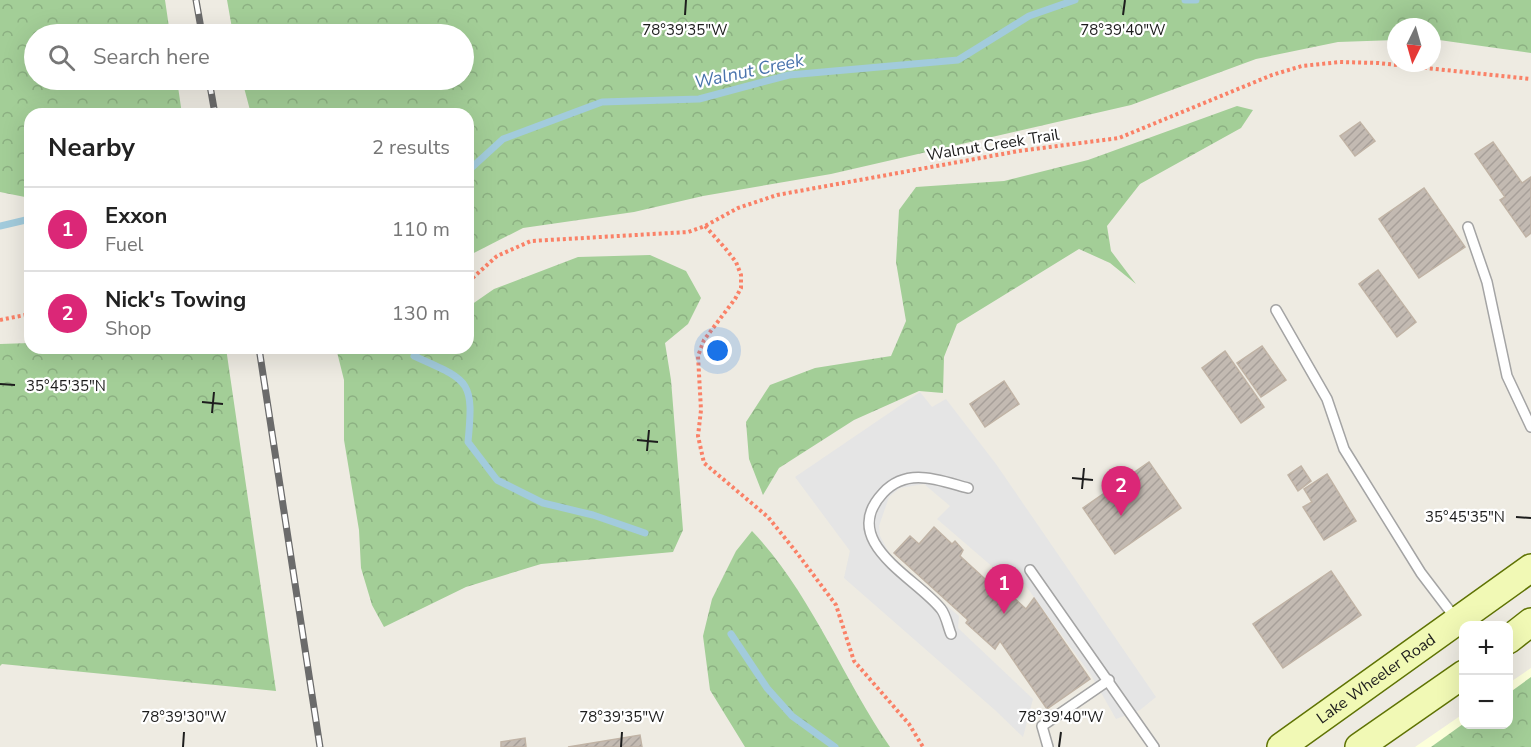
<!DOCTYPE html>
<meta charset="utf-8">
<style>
body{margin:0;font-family:"Nunito Sans",sans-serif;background:#f6f6f6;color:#222}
.controls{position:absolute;right:18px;bottom:18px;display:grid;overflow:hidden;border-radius:12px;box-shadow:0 6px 24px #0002}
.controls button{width:54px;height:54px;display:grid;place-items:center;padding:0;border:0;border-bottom:2px solid #e0e0e0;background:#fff;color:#222;font:30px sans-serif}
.compass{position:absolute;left:1387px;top:18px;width:54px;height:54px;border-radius:50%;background:#fff;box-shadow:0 6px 24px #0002;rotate:185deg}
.you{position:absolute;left:718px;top:351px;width:21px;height:21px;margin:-15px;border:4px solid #fff;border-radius:50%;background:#1a73e8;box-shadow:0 0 0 9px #1a73e833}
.badge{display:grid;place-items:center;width:39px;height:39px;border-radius:50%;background:#db2777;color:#fff;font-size:20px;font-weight:700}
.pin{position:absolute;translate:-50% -50px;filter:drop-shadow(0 2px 3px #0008)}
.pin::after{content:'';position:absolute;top:32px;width:21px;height:18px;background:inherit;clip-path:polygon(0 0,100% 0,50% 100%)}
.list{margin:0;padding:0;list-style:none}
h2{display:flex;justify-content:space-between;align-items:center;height:78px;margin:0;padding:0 24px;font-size:26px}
h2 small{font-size:20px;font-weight:400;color:#767676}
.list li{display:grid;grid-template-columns:39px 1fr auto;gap:18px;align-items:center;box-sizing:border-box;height:84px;padding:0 24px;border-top:2px solid #e0e0e0}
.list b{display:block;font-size:22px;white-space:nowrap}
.list p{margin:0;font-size:20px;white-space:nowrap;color:#767676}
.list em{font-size:20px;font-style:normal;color:#767676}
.icon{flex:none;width:33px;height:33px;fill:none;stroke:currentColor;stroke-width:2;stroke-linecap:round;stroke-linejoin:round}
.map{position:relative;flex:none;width:1531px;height:747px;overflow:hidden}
.search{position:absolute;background:#fff;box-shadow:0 6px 24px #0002;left:24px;top:24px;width:450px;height:66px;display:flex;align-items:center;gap:15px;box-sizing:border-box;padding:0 21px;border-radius:33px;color:#767676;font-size:22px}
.panel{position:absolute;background:#fff;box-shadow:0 6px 24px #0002;left:24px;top:108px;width:450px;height:246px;border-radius:18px}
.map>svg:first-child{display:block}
.education{fill:#fcffda}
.forest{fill:url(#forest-crowns)}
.parking{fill:#e5e5e5}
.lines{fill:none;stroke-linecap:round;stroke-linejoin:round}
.stream{stroke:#a2cbdc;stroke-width:7}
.building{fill:url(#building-hatch);stroke:#c0b3a5;stroke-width:1.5}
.service-casing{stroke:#a4a4a4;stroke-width:12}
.secondary-casing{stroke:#5f7304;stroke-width:30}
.path{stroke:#fa8167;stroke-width:4;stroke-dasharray:3 3;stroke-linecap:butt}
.service{stroke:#fff;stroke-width:9}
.secondary{stroke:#f1f9b5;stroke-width:27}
.rail-casing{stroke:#6b6b6b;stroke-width:7}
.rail{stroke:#fff;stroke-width:4.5;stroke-dasharray:14;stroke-linecap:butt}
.ticks{fill:none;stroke:#1d1d1d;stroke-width:2}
.labels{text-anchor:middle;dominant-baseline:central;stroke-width:4.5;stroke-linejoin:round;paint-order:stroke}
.street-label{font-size:16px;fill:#1d1d1d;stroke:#fff}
.water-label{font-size:18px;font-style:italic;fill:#4973ac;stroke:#fff}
.ticks-label{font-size:15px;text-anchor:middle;fill:#1d1d1d;stroke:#fff;stroke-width:4.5;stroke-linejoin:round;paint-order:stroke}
</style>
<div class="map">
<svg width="1531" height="747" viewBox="0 0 1531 747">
<defs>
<pattern id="forest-crowns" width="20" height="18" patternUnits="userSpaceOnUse" patternTransform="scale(1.5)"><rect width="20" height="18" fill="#a3ce97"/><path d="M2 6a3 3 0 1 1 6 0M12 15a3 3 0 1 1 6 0" fill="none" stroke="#8cb082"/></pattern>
<pattern id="building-hatch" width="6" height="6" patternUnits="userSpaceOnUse" patternTransform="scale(1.5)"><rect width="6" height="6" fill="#c3bab2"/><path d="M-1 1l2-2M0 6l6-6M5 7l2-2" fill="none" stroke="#a79f99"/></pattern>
</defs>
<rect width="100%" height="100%" fill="#eeebe2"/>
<polygon class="education" points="1531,668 1531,747 1415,747 1463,714 1464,724 1508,724 1509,683"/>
<g class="forest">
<polygon points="0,0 165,0 170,34 34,34 34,80 177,80 182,114 30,114 30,198 0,192"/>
<polygon points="227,0 1531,0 1531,53 1432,39 1432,27 1396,27 1396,40 1338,42 1256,59 1131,105 831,174 703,196 634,212 523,228 468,256 468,114 251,114 242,80 464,80 464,34 233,34"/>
<polygon points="1237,106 1253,110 1241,128 1140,184 1107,226 1111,251 1136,284 1110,263 1079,249 957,324 944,357 943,393 919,391 854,420 779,468 763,495 749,459 746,422 770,385 815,368 891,356 906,321 896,262 899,210 916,187 1004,181 1088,160"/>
<polygon points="650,255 686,271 701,298 688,324 665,343 671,380 683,530 673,552 541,564 466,587 384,627 372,605 361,568 359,530 344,440 344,380 336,348 468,348 468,307 494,289 578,257"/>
<polygon points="30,343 30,348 226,348 276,691 2,664 0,666 0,344"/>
<path d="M752,531C811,593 842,677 890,747H745L710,690L703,636L712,599L736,551Z"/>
<polygon points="1531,677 1531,747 1431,747 1463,724 1508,724 1509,693"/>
</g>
<polygon class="parking" points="920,392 932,407 946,399 996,464 1156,697 1140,710 1116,719 1091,675 1012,567 1007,568 1002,575 937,519 950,506 924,484 900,488 889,497 879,526 880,536 894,562 959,616 958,628 1033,699 1023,737 996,711 844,578 850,551 795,477"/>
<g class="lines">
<g class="stream">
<polyline points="1185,0 1196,0"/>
<polyline points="468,171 503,139 602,102 699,99 789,75 958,60 1029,16 1075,0"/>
<polyline points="0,226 30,219"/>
<path d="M420,348L414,356C470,381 474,380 468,442L497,480L543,503L593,515L645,533"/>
<polyline points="731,634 767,688 792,716 835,747"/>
</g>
</g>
<g class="building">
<polygon points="1360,122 1375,141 1355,156 1340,136"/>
<polygon points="1493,142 1522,183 1531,177 1531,233 1526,237 1500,200 1505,197 1475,154"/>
<polygon points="1424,188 1465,247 1419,278 1379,219"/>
<polygon points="1378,270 1416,322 1397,337 1359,284"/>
<polygon points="1262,346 1286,380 1261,397 1237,363"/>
<polygon points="1225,351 1264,407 1241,423 1202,368"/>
<polygon points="1004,381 1019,404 985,427 970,404"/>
<polygon points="1149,462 1181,508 1115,554 1083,508"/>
<polygon points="1301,466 1311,481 1298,491 1288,475"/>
<polygon points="1327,474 1356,521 1324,540 1303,507 1312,502 1304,489"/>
<polygon points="934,527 952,544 955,541 963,550 960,556 996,589 1000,585 1026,609 1034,598 1090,679 1047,709 1000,641 995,649 966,623 968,620 894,553 910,536 919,544"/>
<polygon points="1331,571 1361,615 1283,668 1253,624"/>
<polygon points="640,735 642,747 568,747"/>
<polygon points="525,738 526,747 501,747 501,742"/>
</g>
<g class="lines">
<defs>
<g id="service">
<polyline points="1468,227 1487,282 1507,376 1531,427"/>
<polyline points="1276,310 1327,399 1344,449 1421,573 1456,619"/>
<polyline points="1030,570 1154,747"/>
<path d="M951,634C948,627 946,615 941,609C917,578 837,542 883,493C907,467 938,480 968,488"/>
<polyline points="1048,747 1042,726 1109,680"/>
</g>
<g id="secondary">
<polyline points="1508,640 1531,622"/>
<path id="s1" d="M1281,747L1531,568"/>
<polyline points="1359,747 1464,674"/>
</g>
</defs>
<use href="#service" class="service-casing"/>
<use href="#secondary" class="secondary-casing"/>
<g class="path">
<polyline points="705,226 725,248 736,262 741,275 741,288 735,299 704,340 698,356 701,410 698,436 704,463 768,517 797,553 836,605 854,661 909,724 923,747"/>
<polyline points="468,282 497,256 531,241 688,232 705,226 738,208 777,195 1019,151 1119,138 1272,75 1302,66 1340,62 1378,63 1531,79"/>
<polyline points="0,320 30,314"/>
</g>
<use href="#service" class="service"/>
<use href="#secondary" class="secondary"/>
<defs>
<g id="rail">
<polyline points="196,0 202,34"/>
<polyline points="209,80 215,114"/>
<polyline points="259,348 320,747"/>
</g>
</defs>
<use href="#rail" class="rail-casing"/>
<use href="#rail" class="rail"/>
</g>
<path class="ticks" d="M685,15L686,0M1123,15L1125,0M0,384L15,385M202,402L223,404M212,413L214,392M637,440L658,442M647,451L649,430M1072,478L1093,480M1082,489L1084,468M1516,517L1531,518M183,747L184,732M621,747L622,732M1059,747L1061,732"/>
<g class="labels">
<g class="street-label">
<text transform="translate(993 145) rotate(-9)">Walnut Creek Trail</text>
<text stroke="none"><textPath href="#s1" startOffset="117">Lake Wheeler Road</textPath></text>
</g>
<g class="water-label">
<text transform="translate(749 71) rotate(-12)">Walnut Creek</text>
</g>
</g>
<g class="ticks-label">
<text x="685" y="35">78°39'35"W</text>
<text x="1123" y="35">78°39'40"W</text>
<text x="66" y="391">35°45'35"N</text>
<text x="1465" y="522">35°45'35"N</text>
<text x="184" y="722">78°39'30"W</text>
<text x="622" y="722">78°39'35"W</text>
<text x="1061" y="722">78°39'40"W</text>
</g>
</svg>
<div class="controls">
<button>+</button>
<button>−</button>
</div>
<svg class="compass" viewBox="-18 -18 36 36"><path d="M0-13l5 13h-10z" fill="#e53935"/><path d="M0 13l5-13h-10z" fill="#767676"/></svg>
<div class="you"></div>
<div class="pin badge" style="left:1004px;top:614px">1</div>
<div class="pin badge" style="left:1121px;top:516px">2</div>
<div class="search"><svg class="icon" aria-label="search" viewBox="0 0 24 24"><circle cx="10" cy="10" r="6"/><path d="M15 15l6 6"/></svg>Search here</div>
<section class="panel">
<h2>Nearby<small>2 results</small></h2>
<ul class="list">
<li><span class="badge">1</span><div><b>Exxon</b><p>Fuel</p></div><em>110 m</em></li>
<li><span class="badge">2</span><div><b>Nick's Towing</b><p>Shop</p></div><em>130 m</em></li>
</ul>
</section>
</div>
